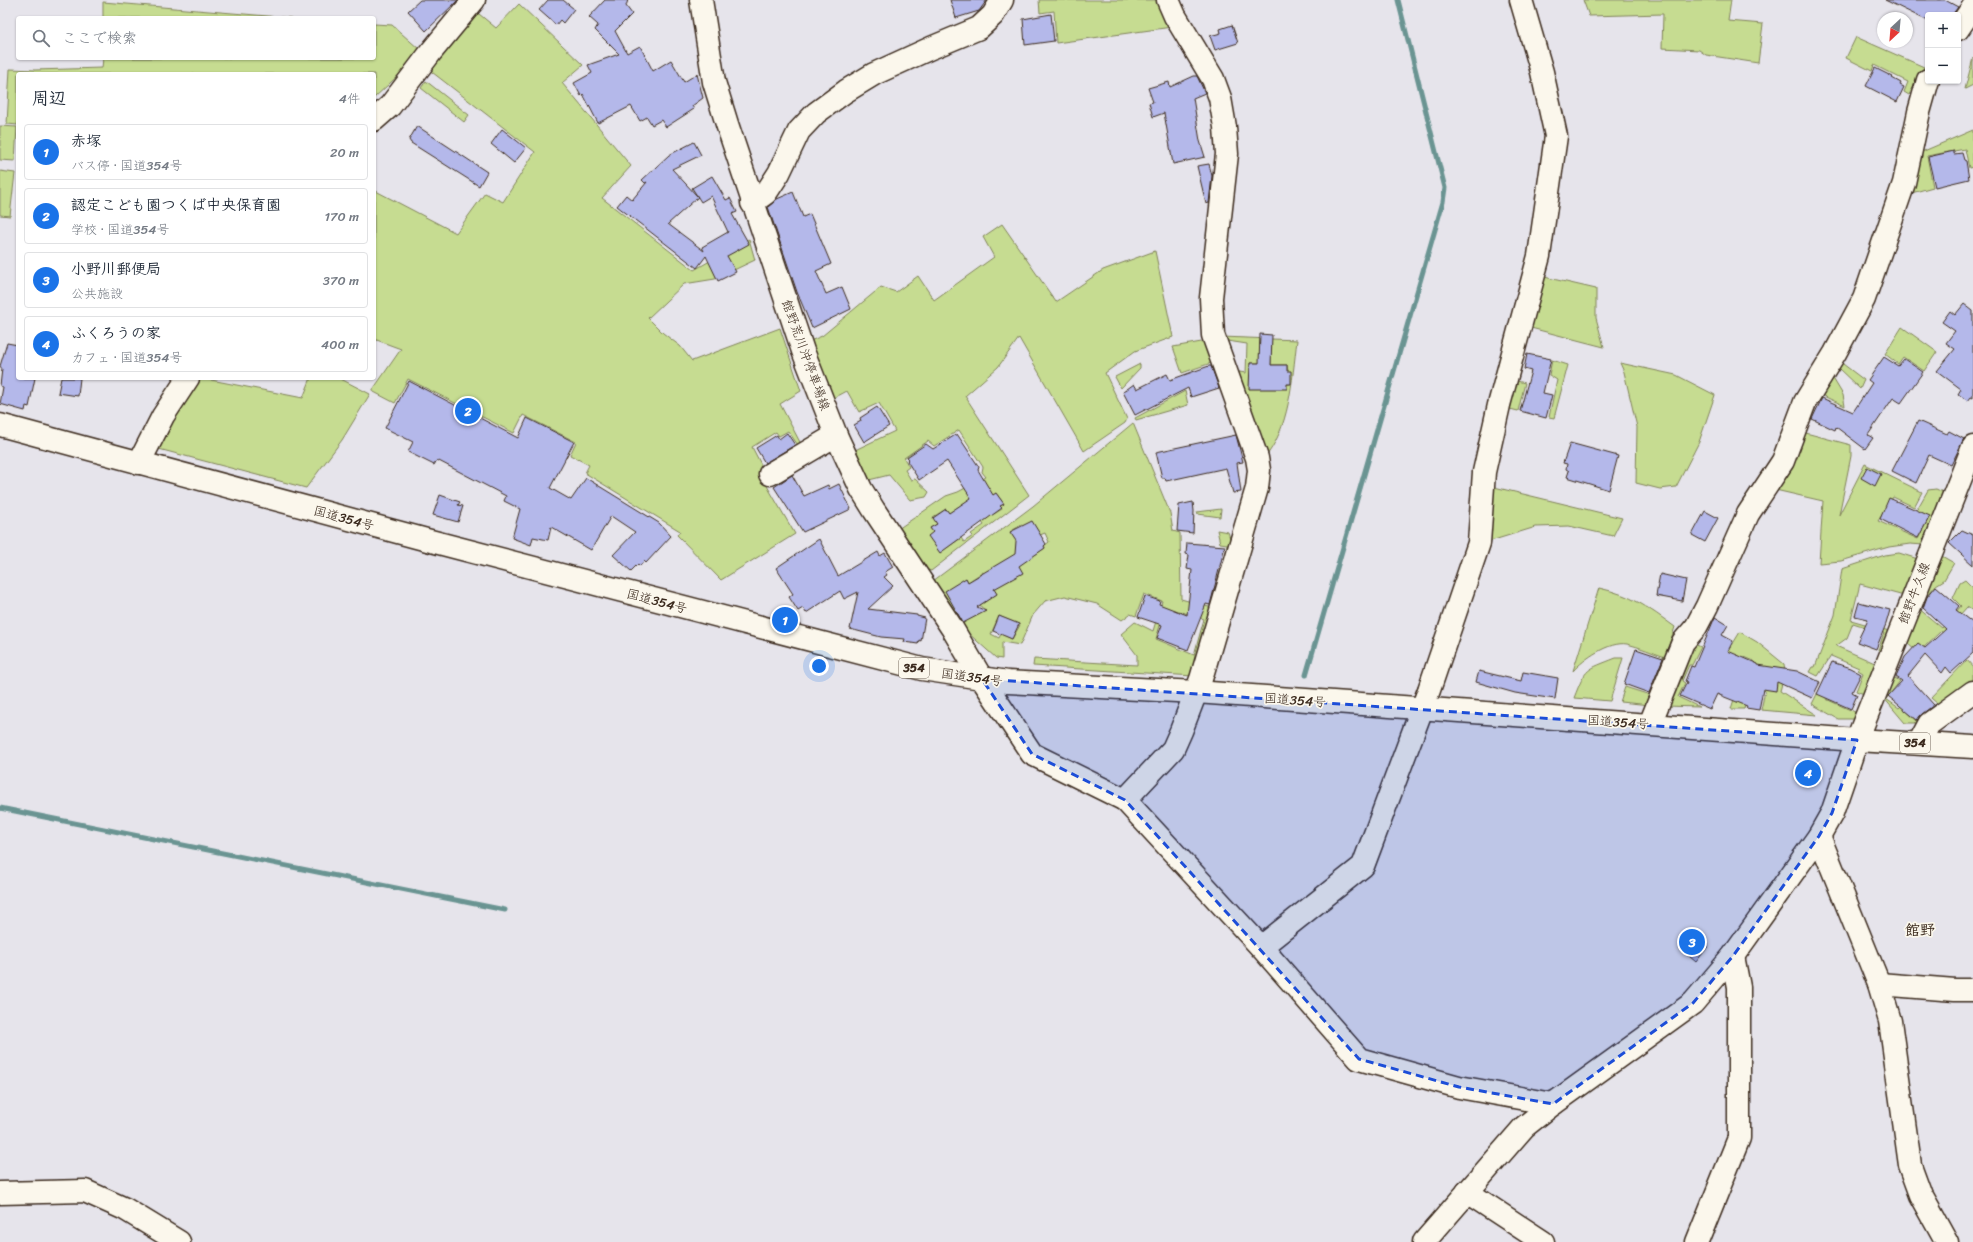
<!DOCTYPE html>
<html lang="ja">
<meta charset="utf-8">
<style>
body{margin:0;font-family:Sriracha,"Klee One",sans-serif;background:#f6f6f7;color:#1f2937}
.controls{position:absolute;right:12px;top:12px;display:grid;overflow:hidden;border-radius:4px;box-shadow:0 1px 3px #0004}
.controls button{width:36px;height:36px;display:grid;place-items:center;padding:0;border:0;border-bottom:1px solid #e0e1e3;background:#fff;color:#1f2937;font:20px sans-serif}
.compass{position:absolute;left:1877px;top:12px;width:36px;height:36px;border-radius:50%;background:#fff;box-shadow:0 1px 3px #0004;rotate:206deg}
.you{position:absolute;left:819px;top:666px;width:14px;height:14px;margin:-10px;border:3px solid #fff;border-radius:50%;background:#1a73e8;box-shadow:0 0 0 6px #1a73e833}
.badge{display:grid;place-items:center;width:26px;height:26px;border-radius:50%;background:#1a73e8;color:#fff;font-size:13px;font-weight:700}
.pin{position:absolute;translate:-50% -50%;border:2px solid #fff;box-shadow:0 1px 4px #0006}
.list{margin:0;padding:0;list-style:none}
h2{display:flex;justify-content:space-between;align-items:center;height:52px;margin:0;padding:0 16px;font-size:17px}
h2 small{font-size:13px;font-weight:400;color:#747a83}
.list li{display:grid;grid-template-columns:26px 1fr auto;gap:12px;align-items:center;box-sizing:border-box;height:56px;margin:0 8px 8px;padding:0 8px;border:1px solid #e0e1e3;border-radius:4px}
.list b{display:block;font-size:15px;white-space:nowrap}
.list p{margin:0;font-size:13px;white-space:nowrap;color:#747a83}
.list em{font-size:13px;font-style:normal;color:#747a83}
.icon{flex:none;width:22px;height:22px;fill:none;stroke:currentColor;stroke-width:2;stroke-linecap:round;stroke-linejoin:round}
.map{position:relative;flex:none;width:1973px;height:1242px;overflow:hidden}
.search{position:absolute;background:#fff;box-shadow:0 1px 3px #0004;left:16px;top:16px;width:360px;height:44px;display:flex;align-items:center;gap:10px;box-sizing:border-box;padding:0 14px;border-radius:4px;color:#747a83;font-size:15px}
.panel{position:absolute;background:#fff;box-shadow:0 1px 3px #0004;left:16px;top:72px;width:360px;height:308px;border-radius:4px}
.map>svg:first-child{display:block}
.green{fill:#c6dc91;stroke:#808358;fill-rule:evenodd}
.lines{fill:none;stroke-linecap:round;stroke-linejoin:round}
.stream{stroke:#6a9492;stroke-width:5}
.building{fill:#b4b8ea;stroke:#3b2a1e}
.minor-casing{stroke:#3b2a1e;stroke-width:25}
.major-casing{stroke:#3b2a1e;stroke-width:25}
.highway-casing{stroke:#3b2a1e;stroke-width:25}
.minor{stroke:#fbf7ec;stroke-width:22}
.major{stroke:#fbf7ec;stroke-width:22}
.highway{stroke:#fbf7ec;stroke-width:22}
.marked{fill:#1d4ed8;fill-opacity:0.2;stroke:#1d4ed8;stroke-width:3;stroke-dasharray:8 5;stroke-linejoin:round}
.labels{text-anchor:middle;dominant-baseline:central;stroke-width:3.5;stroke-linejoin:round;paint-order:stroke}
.shield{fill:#fbf7ec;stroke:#75685c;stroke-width:1}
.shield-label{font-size:12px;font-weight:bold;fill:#3b2a1e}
.street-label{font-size:13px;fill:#3b2a1e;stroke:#fbf7ec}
.quarter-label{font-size:15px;font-weight:bold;fill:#3b2a1e;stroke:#fbf7ec}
</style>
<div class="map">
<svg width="1973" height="1242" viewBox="0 0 1973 1242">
<rect width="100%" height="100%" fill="#e6e4eb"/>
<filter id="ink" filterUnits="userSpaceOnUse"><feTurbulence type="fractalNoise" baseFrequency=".025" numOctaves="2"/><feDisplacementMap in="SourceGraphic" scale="8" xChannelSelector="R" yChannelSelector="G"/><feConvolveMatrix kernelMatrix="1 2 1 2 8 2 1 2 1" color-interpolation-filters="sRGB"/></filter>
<g filter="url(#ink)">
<g class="green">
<polygon points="1039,0 1161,0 1172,27 1056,43 1054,11 1040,13"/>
<polygon points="1583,0 1731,0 1728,21 1763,24 1758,63 1706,55 1699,50 1662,48 1663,14 1589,16"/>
<polygon points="103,2 291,18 103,18"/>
<polygon points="519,4 583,65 562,83 631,166 602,198 694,270 749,239 755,260 715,279 684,284 648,318 663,333 680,346 692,361 780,328 801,391 780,404 802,446 800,448 788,431 779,436 776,432 752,447 767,476 763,479 795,534 721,580 677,535 680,531 585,473 589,465 570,455 576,442 523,415 514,433 408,379 395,403 372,391 401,349 374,339 374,190 456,233 485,193 503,202 535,152 428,69 473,9 496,28"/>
<polygon points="374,24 392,25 419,49 403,71 374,98 374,74 18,74 18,125 7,124 10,69 35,70 102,68 103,58 374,58"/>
<polygon points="1856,37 1924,67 1909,95 1904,92 1908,82 1874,65 1872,71 1846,58"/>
<polygon points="1973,58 1973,85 1965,89"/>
<polygon points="426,81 469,115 464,122 421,88"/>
<polygon points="0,126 17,127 15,161 0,160"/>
<polygon points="1973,130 1973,167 1969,168 1965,149 1927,156 1933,187 1908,194 1917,154"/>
<polygon points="0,171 15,173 10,216 0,215"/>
<path d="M1002,224L1056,302L1103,270L1155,251L1173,337L1135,351L1105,373L1127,419L1125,423L1084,451L1019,338L998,367L965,396L1029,495L931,571L925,569L898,529L946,496L958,492L986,477L982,472L983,467L959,430L934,446L928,441L904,458L909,467L905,470L911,480L915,479L929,492L926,497L910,500L889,475L869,480L855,450L895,431L879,403L859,412L847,391L832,399L810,341L822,336L881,287L896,292L918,276L934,300L994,257L983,237ZM996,493L1004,504L1000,506L1002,509L994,514L976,507ZM967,501L984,525L971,534L973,536L964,542L961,538L945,549L930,528L937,524L933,517L946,509L949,513Z"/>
<polygon points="1540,276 1596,289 1596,318 1604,347 1527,327"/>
<polygon points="1902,327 1937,352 1924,371 1903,357 1898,364 1885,354"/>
<path d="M1222,337L1297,340C1292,380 1290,429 1263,460L1233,371L1246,373L1247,344L1221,340ZM1271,358V365H1287L1290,384L1250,388V363H1259Z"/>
<polygon points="1207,341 1214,362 1182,373 1173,347"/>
<polygon points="1552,360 1568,365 1554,418 1549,417 1557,380 1549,375"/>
<polygon points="1839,361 1864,380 1860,389 1837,367"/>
<polygon points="1620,363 1676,375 1715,395 1699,442 1676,487 1660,489 1636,483 1637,427 1624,372"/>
<polygon points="1140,364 1140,368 1121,388 1115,377"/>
<polygon points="1831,375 1843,395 1845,406 1819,394"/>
<polygon points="311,378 339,378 370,394 342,440 306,488 155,448 198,380 206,379 303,398"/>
<polygon points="1513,380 1525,383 1518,411 1506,408"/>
<polygon points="1185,391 1188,405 1136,420 1135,418"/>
<path d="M1133,423L1170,513L1173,531L1180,533L1181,599L1216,609L1194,676L1033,666L1034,659L1137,665V655L1121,634L1135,622L1153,631L1162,601L1144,594L1136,616L1130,614L1122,620L1097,604L1065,596L1045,601L1033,615L1020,645L1002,642V659L996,658L967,632L933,581L1033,506ZM1021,525L1040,535L1045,533L1049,542L1044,546L1045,548L1030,558L1010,532ZM983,572L996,588L994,590L997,594L980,605L983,609L973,615L966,578L968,582ZM1178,611L1204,619L1194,655L1156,639L1164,612L1176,617ZM999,616L1020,625L1012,639L1001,634L999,638L991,634Z"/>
<polygon points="1802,432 1851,445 1851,456 1839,515 1865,464 1922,492 1914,507 1893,497 1878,521 1918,539 1928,520 1918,515 1916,511 1928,490 1936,489 1945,493 1924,545 1910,544 1889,547 1841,561 1819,563 1823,501 1771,489"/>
<polygon points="1490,486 1622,518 1613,536 1569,526 1536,527 1484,543"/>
<polygon points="1221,509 1220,517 1198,514 1197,512"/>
<polygon points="1217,530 1228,532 1232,545 1224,572 1227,544 1220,543"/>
<polygon points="1899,553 1918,559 1904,596 1860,584 1851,620 1889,631 1880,651 1878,650 1884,633 1853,623 1847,638 1836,646 1877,664 1864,694 1856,691 1863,673 1858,670 1859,668 1831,656 1818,676 1810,672 1813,667 1815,667 1835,615 1842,569 1885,555"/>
<polygon points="1940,555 1954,563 1944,580 1936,585 1921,603"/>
<polygon points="1965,580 1973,588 1973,611 1967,607 1943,634 1941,631 1918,653 1906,642 1918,608 1942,628 1961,606 1953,598 1960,583"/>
<path d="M1599,588C1632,595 1649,608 1675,627L1665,657C1653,653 1640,647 1627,644C1609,641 1584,659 1573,671Z"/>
<polygon points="1740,632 1757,642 1784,664 1785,673 1780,691 1817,715 1761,710 1765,691 1749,687 1744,709 1731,709 1735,696 1754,661 1742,656 1738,661 1726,655"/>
<polygon points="1692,643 1701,647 1692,665 1689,665 1682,681 1685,683 1678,697 1699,707 1665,706"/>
<path d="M1616,658H1623L1610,701L1574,698C1586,667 1586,670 1616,658Z"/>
<polygon points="1967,660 1973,667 1973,682 1919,723 1905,723 1883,697 1890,675 1900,681 1886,699 1899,708 1901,706 1918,722 1939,705 1931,698"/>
<polygon points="1625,687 1653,696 1650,705 1620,702"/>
<polygon points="1818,692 1827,696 1826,699 1855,712 1853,719 1838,719 1812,704"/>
</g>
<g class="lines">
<g class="stream">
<polyline points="1306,675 1443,202 1445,188 1398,0"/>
<polyline points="0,808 505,910"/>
</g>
</g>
<g class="building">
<polygon points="420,0 458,0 426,31 408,11"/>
<polygon points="548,0 563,0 574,9 563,23 560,20 556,25 539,10"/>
<polygon points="605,0 628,0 626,6 632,14 615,31 627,53 640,46 653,71 671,60 684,82 697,74 703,98 692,106 694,109 666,127 661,120 652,125 647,117 640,121 631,106 598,123 583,94 581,96 574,83 592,73 588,65 619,54 595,30 598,25 589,17"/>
<polygon points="950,0 987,0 979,11 956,18"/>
<polygon points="1885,0 1945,0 1958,7 1952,15 1928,15 1928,21"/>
<polygon points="1051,14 1054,41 1025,45 1023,19"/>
<polygon points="1232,25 1238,43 1215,50 1210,36 1221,33 1220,29"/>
<polygon points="1875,68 1893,77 1892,78 1901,83 1900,85 1904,87 1897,102 1866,86"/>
<polygon points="1194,76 1197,76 1205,93 1193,98 1200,141 1205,157 1173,164 1164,113 1153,117 1149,103 1153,102 1148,88 1169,82 1170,87"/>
<polygon points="417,126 487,172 479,186 411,143 409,140"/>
<polygon points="502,129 526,148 514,163 491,144"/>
<polygon points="694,142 701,155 672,169 698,197 668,224 704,251 702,247 728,232 711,196 701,202 692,188 712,176 726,200 730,198 737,212 732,214 749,244 727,256 736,272 718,281 706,256 697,268 617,206 626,195 632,200 647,182 645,183 642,180 669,155"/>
<polygon points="1954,151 1954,154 1962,153 1964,160 1966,161 1969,179 1935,187 1928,157"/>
<polygon points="1209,164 1212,176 1209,203 1206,204 1197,166"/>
<polygon points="793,192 803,217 810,214 831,264 816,271 826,294 842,287 851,309 812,328 797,292 768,207 777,199"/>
<polygon points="1964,304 1973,311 1973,398 1971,397 1968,401 1958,394 1961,389 1937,371 1955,349 1946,343 1955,331 1942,322 1950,311 1955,315"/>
<polygon points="1260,334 1272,335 1271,365 1287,365 1287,371 1291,371 1291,384 1287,384 1287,389 1249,389 1250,363 1259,363"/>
<polygon points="7,343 18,345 18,378 35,378 29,407 26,406 25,411 0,404 3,387 0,386 2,369 0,366"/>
<polygon points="1527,354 1551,359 1543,393 1552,395 1546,418 1520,411 1531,371 1524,369"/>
<polygon points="1884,357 1898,366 1904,359 1923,372 1901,403 1893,398 1868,435 1873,438 1865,449 1836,427 1835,430 1812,419 1822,398 1853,412 1872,383 1868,380"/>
<polygon points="1209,366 1211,366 1219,388 1191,397 1188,388 1135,415 1123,392 1134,384 1137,389 1167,374 1170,380"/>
<polygon points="61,378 80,378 78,396 58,393"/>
<polygon points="409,381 518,438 527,418 574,442 550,488 571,500 586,478 659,523 671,536 646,563 644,561 640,566 638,564 631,571 613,555 635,532 611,516 591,550 551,527 548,540 533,537 531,545 512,538 520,509 504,501 506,496 437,460 434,465 408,452 413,442 385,428"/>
<polygon points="877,407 889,426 864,442 854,425 861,421 860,418"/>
<polygon points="1918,421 1947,434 1949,431 1964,439 1951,465 1929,455 1916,483 1892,471"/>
<polygon points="787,433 795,445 765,463 756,448 777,435 779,439"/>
<polygon points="957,434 979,467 978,470 993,495 996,493 1004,504 1000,506 1002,508 940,553 928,536 933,532 930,528 937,524 933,518 946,509 949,513 971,498 947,461 919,480 907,461 909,459 907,457 926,444 933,449"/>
<polygon points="1236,435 1243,462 1237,463 1241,492 1233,493 1226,468 1166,481 1165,478 1162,478 1156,452"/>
<polygon points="1570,443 1618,456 1609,490 1567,477 1569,471 1566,469 1567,464 1563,463"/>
<polygon points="1867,467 1881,474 1875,486 1861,478"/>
<polygon points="792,475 804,496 828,485 829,489 839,484 851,509 803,532 774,487"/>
<polygon points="440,495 460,502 458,505 463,506 458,522 433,515"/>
<polygon points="1889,498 1930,516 1918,538 1880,519"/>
<polygon points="1193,502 1194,511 1193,533 1177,531 1179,505"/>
<polygon points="1705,511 1718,518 1705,542 1692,535"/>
<polygon points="1032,521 1046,544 1044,546 1045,548 1019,566 1023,573 994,589 997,594 977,607 986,611 963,623 945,591 966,578 968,582 1015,554 1016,541 1010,532"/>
<polygon points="1962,530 1973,535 1973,565 1949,543"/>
<polygon points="819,539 838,576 878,552 880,556 885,553 893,567 885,572 887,575 884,577 893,586 868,609 917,615 917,616 925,618 921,641 919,640 918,644 904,642 905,639 881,637 850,629 858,592 844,599 840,591 806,613 803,608 798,611 789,597 793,594 776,568"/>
<polygon points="1187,543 1225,546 1210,605 1206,604 1188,650 1157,638 1162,625 1138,617 1145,596 1160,601 1159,604 1187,615 1192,570 1187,569 1189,555 1186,554"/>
<polygon points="1660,574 1686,580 1682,601 1656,596"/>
<polygon points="1936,586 1959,606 1956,610 1973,623 1973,653 1951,673 1946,667 1942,673 1925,655 1908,676 1934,705 1922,714 1917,720 1888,696 1902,681 1896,677 1905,657 1918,643 1925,648 1946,629 1923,608 1927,597"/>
<polygon points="1859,602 1890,610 1886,624 1876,649 1857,642 1868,619 1855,616"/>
<polygon points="999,616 1019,624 1012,639 993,631"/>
<polygon points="1715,617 1728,625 1722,635 1733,641 1728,651 1758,664 1758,665 1797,671 1820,682 1812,698 1777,682 1776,691 1763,689 1759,710 1746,708 1747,706 1717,694 1710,709 1680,696 1687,682 1685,681 1691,666 1694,667"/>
<polygon points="1636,649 1663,658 1649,693 1624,684"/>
<polygon points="1832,662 1850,668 1861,674 1852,692 1857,695 1851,709 1817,694"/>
<polygon points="1479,671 1521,681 1523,672 1558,678 1555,699 1515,693 1476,682"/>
<polygon points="1696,935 1709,945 1696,962 1683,951"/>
</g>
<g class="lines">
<defs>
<g id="minor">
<polyline points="1168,0 1175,16 1213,79 1220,98 1225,127 1227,154 1211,298 1213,335 1257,458 1259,470 1257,488 1201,679 1181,731 1173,749 1125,800 1261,947 1359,1059 1459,1087 1553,1104"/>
<polyline points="1958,29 1973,7"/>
<polyline points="374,120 390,106 431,52 474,0"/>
<polyline points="752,203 766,193 779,173 799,131 816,113 846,91 874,74 931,48 979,28 993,15 1002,0"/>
<polyline points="139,463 163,416 188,378"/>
<polyline points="770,474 836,435"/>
<polyline points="982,679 1032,754 1125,800"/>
<polyline points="1650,724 1683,642 1696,627 1707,606 1748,514 1783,461 1805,402 1835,353 1864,299 1904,183 1919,112 1928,80"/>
<polyline points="1919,743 1929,724 1973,692"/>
<polyline points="1819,836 1879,984 1890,1021 1910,1165 1921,1195 1947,1242"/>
<polyline points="1261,947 1363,866 1429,690 1479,543 1484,472 1499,405 1539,256 1556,136 1542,72 1521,0"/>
<polyline points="1879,984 1955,990 1973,990"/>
<polyline points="1467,1192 1543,1242"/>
<polyline points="0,1193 85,1191 125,1209 179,1242"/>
<polyline points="1424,1242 1524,1127 1553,1104 1693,1003 1733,956 1819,836 1832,813 1857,740"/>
<polyline points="1697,1242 1739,1138 1739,987 1733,956"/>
</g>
<g id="major">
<polyline points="701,0 714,82 727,124 803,351 836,435 861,489 874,510 952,628 982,679"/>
<polyline points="1857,740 1973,447"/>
</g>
<polyline id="highway" points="0,425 427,540 922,669 1008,682 1196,692 1857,740 1973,747"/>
</defs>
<use href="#minor" class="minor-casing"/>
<use href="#major" class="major-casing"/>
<use href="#highway" class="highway-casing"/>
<use href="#minor" class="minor"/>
<use href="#major" class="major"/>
<use href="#highway" class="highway"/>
</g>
</g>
<path class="marked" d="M982,679L1857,740L1832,813L1819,836L1733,956L1693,1003L1553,1104L1459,1087L1359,1059L1125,800L1032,754Z"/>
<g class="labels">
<g class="shield">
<rect x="899" y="658" width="30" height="20" rx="3"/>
<rect x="1900" y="733" width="30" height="20" rx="3"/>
</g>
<g class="shield-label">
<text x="914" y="668">354</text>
<text x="1915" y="743">354</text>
</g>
<g class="street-label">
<text transform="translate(806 355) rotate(70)">館野荒川沖停車場線</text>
<text transform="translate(344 518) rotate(15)">国道354号</text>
<text transform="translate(1914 593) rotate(-69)">館野牛久線</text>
<text transform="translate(657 601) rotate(15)">国道354号</text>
<text transform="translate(972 677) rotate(8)">国道354号</text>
<text transform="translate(1295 700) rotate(4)">国道354号</text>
<text transform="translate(1618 722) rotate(4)">国道354号</text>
</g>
<g class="quarter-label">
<text x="1920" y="930">館野</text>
</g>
</g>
</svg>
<div class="controls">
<button>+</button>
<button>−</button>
</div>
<svg class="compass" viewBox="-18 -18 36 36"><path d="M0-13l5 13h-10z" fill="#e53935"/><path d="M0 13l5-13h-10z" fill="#747a83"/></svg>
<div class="you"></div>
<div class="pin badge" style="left:785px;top:620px">1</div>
<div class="pin badge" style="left:468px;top:411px">2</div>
<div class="pin badge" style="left:1692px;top:942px">3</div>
<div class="pin badge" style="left:1808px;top:773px">4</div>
<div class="search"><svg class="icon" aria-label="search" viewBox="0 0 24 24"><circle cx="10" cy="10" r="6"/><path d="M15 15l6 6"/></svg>ここで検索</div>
<section class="panel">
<h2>周辺<small>4件</small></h2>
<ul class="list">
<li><span class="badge">1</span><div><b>赤塚</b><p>バス停 · 国道354号</p></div><em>20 m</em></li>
<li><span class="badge">2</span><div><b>認定こども園つくば中央保育園</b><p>学校 · 国道354号</p></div><em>170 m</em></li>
<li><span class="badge">3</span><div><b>小野川郵便局</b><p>公共施設</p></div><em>370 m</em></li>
<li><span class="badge">4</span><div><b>ふくろうの家</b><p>カフェ · 国道354号</p></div><em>400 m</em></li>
</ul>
</section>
</div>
